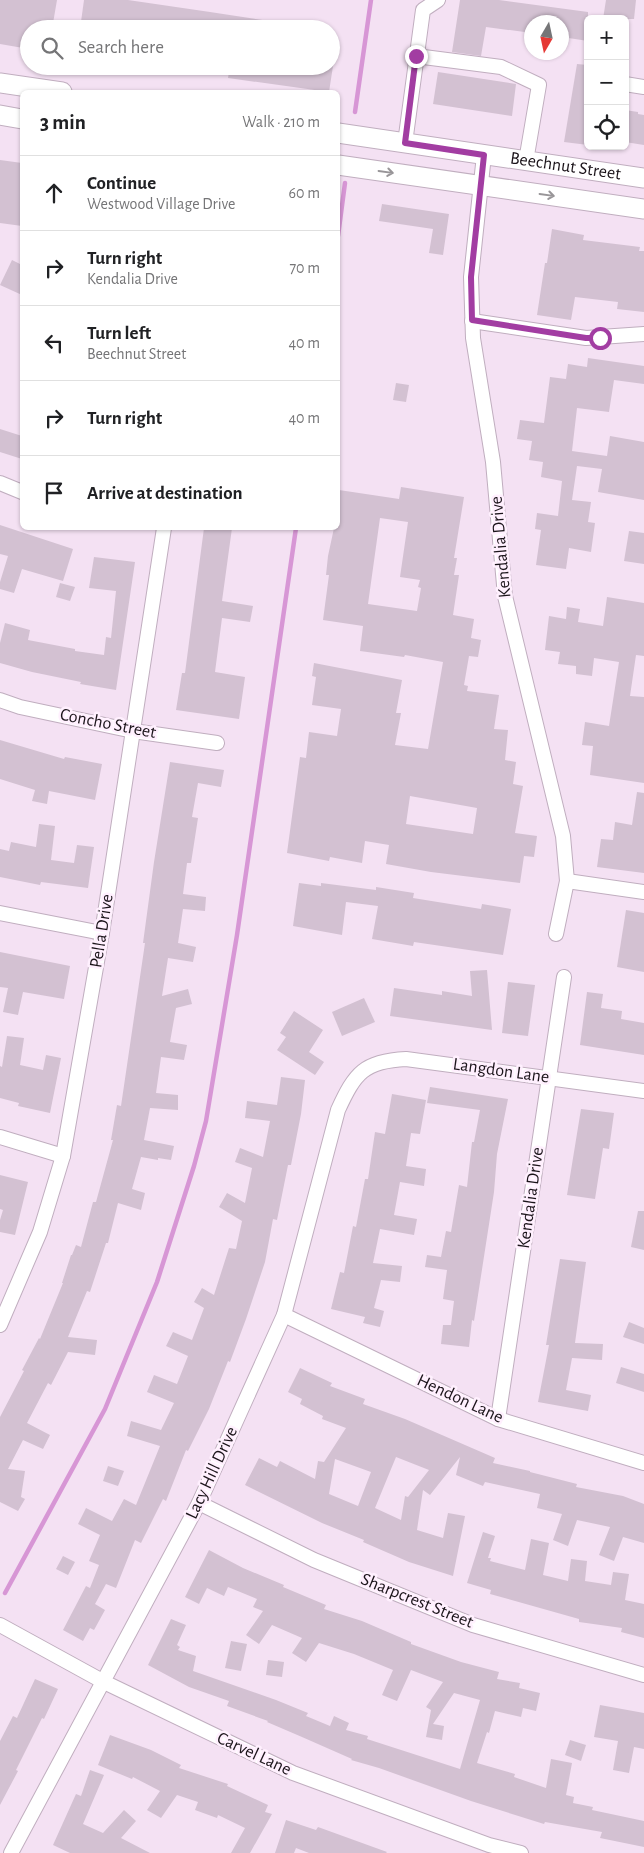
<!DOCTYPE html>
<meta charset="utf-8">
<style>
body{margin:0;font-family:"Alegreya Sans",sans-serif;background:#f2f2f2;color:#202124}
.controls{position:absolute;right:15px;top:15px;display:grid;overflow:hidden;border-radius:8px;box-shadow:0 1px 4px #0004}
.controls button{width:45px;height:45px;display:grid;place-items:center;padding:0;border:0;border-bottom:1px solid #e0e0e0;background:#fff;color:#202124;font:25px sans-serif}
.compass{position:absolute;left:524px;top:15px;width:45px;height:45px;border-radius:50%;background:#fff;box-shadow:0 1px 4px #0004;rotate:189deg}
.stop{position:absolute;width:15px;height:15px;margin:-11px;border:4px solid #a23da2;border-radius:50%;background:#fff}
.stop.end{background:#a23da2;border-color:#fff;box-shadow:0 1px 5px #0008}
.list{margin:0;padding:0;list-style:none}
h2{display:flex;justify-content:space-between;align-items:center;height:65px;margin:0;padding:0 20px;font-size:21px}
h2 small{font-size:16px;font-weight:400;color:#757577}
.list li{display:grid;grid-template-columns:32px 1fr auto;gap:15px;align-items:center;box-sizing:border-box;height:75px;padding:0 20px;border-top:1px solid #e0e0e0}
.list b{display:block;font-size:19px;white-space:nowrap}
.list p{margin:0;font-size:16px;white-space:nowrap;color:#757577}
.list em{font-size:16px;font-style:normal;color:#757577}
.icon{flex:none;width:28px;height:28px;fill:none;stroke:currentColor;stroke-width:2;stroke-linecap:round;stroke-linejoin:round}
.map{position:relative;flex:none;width:644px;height:1853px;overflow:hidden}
.search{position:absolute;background:#fff;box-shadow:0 1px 4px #0004;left:20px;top:20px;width:320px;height:55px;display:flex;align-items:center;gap:12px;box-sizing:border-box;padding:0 18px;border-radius:28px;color:#757577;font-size:19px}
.panel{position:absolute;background:#fff;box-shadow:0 1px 4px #0004;left:20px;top:90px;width:320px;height:440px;border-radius:8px}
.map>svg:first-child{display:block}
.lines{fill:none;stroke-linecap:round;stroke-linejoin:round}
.stream{stroke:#d796d5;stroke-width:4.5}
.building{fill:#d3c1d2;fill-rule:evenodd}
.minor-casing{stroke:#c0aebf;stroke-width:16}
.secondary-casing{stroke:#c0aebf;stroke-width:21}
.minor{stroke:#fff;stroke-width:14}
.secondary{stroke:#fff;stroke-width:19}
.oneway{stroke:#989598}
.route{stroke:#a23da2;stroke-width:6}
.labels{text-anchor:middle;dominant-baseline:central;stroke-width:5;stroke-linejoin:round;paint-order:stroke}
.street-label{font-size:18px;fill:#1b141a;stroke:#fff0fe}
</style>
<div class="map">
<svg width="644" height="1853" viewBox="0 0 644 1853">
<rect width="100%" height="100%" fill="#f4e1f3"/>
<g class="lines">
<g class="stream">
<polyline points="355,112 371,0"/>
<polyline points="338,236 345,183"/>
<polyline points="5,1593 105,1409 157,1282 194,1166 206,1121 237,935 296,528"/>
</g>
</g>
<g class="building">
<polygon points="0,0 57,0 52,29 29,29 29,49 0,44"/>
<polygon points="84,0 128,0 210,12 276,22 276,29 80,29"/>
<polygon points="460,0 499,0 588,12 588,41 562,37 562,22 532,22 532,33 486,27 481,56 452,52"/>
<polygon points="606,0 636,0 634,19 603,19"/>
<polygon points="577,64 588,65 588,145 564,142"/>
<polygon points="230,66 333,66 329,92 228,78"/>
<polygon points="438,72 516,84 512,116 433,104"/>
<polygon points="625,110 638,112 638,114 644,115 644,145 625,142"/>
<polygon points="0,160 22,163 22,226 0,223"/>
<polygon points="382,204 449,214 443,255 429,253 433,229 379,221"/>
<polygon points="552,229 584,235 583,240 640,247 639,251 644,251 644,312 617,309 618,302 575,297 571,320 537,315 545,263 547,263"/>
<polygon points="12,260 22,265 22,295 0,285"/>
<polygon points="588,358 644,366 644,384 614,380 609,412 577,408 572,451 607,456 610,436 644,442 644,500 598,492 602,469 577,466 572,500 591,502 588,522 595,523 591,552 569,548 566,569 536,565 541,530 535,529 537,513 558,516 562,481 541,477 543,462 529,460 532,441 517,439 520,420 544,423 550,377 566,379 568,364 587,367"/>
<polygon points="396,383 409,385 406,402 393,400"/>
<polygon points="0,429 22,436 22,459 0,452"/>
<path d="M401,487L464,497L454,558H457L454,575H459L453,615L474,619L471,638L481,640L478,657L469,656L464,685L468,686L467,691L499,695L494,729L508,730L505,760L516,762L513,784L523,786L515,833L537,836L534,857L524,856L520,883L431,872L386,864L389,845L365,841L362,863L330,857L329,861L287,853L300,757L306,758L309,732L337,736L341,709L312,705L316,677L312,676L314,663L402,680L396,713H401L395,745L428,749L443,662L405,655L404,657L360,651L363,626L323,620L329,575H326L328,556L334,528H338L339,490L399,499ZM380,518L408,522L400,577L420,580L418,587L421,588L417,611L368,604ZM410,796L477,808L473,834L406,824Z"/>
<polygon points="0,525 73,549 63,581 22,569 14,593 0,589 0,582 8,556 0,554"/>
<polygon points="204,528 232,528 222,601 253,606 250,622 222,618 215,672 245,677 239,719 176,710 182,673 185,673"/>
<polygon points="629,531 644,533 644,564 624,561"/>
<polygon points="94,557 135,562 116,690 80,684 81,682 32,672 0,663 0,643 5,623 30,630 28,640 75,649 75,651 104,655 106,637 111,638 116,591 89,588"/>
<polygon points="60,583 75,587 70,601 56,597"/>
<polygon points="607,597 644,603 644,656 636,655 630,696 644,697 644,783 590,775 593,746 582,745 585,722 609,726 619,662 594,658 592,676 576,674 576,666 558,664 560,652 545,650 549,616 566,619 567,607 580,609 578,622 603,626"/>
<polygon points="0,740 64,759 65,757 102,764 95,800 49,791 47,804 32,801 35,790 0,779"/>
<polygon points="170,762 224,770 221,787 198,783 192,817 198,818 191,863 187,863 183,894 206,897 205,911 183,909 178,943 196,947 193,962 168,958 162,996 188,989 192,1004 176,1008 170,1042 187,1045 184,1060 161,1057 156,1093 178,1095 178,1110 150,1108 144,1140 174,1146 171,1160 158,1158 158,1160 141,1157 132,1189 145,1193 141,1210 118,1203 108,1243 106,1243 90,1292 87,1291 68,1337 97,1340 95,1355 68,1352 51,1385 48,1383 27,1423 50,1435 43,1449 23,1440 8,1469 25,1471 21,1497 25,1499 18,1511 0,1502 0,1417 24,1371 22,1370 39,1338 40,1339 63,1283 62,1283 71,1255 72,1255 76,1245 81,1247 93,1202 96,1202 113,1140 111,1140 117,1105 121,1106 145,943 143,943 154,862"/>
<polygon points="637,792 644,793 644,873 597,867 601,839 613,840 615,822 632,825"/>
<polygon points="39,824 55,826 51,860 74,863 77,845 94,847 88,888 41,882 40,885 0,877 0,849 9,851 11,842 36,847"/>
<polygon points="299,883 321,886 321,883 376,890 376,887 414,893 413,898 481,909 482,904 511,909 503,955 414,942 413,946 372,939 378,906 346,902 342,935 293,926"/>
<polygon points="626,910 644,913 644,972 617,967"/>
<polygon points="0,952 70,966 64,999 23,992 18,1015 3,1012 8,988 0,987"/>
<polygon points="487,970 492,1030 390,1016 394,988 442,995 442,991 472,996 470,971"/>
<polygon points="508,982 535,985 528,1036 502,1033"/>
<polygon points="587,992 603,994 601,1008 622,1011 621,1019 644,1023 644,1055 580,1045"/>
<polygon points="364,998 375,1022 342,1036 332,1012"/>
<polygon points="294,1011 323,1030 309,1052 324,1062 315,1075 277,1050 286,1037 280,1033"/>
<polygon points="7,1036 24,1038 20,1065 43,1070 46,1055 61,1058 50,1113 18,1106 19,1103 0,1098 0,1066 2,1067"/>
<polygon points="281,1077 305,1080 301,1114 291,1165 288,1165 277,1220 273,1219 265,1262 246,1319 230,1362 228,1361 209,1409 188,1451 186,1450 166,1501 163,1499 141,1543 135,1540 116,1588 106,1584 95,1604 105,1610 94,1630 90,1628 83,1641 63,1630 86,1586 90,1588 99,1565 89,1561 100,1535 78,1524 86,1508 112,1521 124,1499 136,1505 160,1446 127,1436 131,1421 161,1430 174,1403 147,1392 154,1375 177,1384 188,1356 166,1346 173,1332 192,1340 204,1308 194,1302 202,1288 214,1295 229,1248 236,1249 242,1221 219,1207 227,1193 245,1203 252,1168 235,1162 240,1148 263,1157 270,1121 245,1118 247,1101 277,1105"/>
<polygon points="430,1087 508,1099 497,1154 494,1192 474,1321 472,1320 469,1347 441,1344 443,1325 451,1325 454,1301 443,1299 447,1270 425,1267 427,1255 441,1257 446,1231 451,1232 459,1185 467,1187 472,1142 474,1142 480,1110 427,1103"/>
<polygon points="392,1094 426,1100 420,1134 411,1133 406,1166 426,1169 424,1186 400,1182 394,1215 417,1219 414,1235 380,1229 373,1263 402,1266 400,1282 381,1280 374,1308 384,1311 380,1327 363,1323 365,1317 331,1309 340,1272 344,1273 353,1226 356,1227 365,1179 368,1179 375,1132 385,1134"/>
<polygon points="581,1109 614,1113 609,1149 603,1148 595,1199 567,1195"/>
<polygon points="0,1175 28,1182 15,1235 0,1232 0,1220 3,1210 0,1209"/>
<polygon points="638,1211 644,1211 644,1250 631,1247"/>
<polygon points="560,1259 586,1262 575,1343 603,1344 602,1360 572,1358 566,1390 591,1395 588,1411 538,1402 549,1345 546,1345"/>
<polygon points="629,1322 644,1328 644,1344 623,1337"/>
<polygon points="621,1367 644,1374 644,1392 616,1383"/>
<path d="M300,1368L332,1383L330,1386L365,1399L363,1404L405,1419L495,1458L493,1463L530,1471V1472L577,1484L576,1487L623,1496L644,1504V1543L623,1537L614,1561L599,1555L610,1527L577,1520L568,1546L553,1540L562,1514L537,1508L540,1494L485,1482L483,1486L456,1475L460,1457L430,1495L423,1490L417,1530L443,1538L448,1513L465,1516L453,1576L409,1562L363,1542L364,1540L322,1523L245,1485L259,1458L277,1467L280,1461L315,1479L318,1461L324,1462L346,1428L322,1419L323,1416L300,1404L302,1399L288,1392ZM396,1457L429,1470L408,1497L405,1496L401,1520L375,1508ZM335,1459L371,1472L358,1506L329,1494Z"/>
<polygon points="108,1466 124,1471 118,1486 103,1481"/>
<polygon points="483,1532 495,1536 488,1558 491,1558 490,1561 525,1570 531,1539 549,1543 543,1575 568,1581 571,1559 587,1561 585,1581 611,1585 613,1572 629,1574 625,1600 644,1604 644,1638 621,1632 622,1628 579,1622 579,1619 490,1594 491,1590 467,1583"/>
<polygon points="209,1550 243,1568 284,1585 283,1587 326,1605 324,1609 362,1621 411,1642 411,1644 461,1662 499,1672 497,1679 520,1683 519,1688 540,1693 536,1711 523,1708 521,1717 495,1711 489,1733 487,1732 477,1763 515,1774 514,1777 546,1788 551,1759 572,1763 566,1795 574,1797 573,1803 593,1807 592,1810 644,1821 644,1847 600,1838 602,1832 545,1822 544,1824 471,1801 379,1768 351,1760 352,1759 302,1737 267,1722 268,1721 227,1706 229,1701 189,1687 148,1665 171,1619 186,1625 177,1645 180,1647 178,1650 196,1656 193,1671 276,1700 308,1713 306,1716 330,1726 334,1716 349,1723 346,1730 368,1736 367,1739 460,1769 480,1700 454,1693 433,1724 444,1726 442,1740 426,1737 431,1710 426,1707 443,1682 411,1670 397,1701 382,1695 393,1670 354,1654 319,1643 306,1662 292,1653 302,1638 272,1625 259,1644 246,1635 263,1611 253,1607 257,1599 228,1587 224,1596 207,1588 199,1604 185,1597"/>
<polygon points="63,1556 75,1562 68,1575 56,1569"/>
<polygon points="231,1641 247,1644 241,1671 225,1668"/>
<polygon points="268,1660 284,1662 282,1677 266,1675"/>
<polygon points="35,1679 58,1689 44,1719 42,1718 16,1770 18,1771 0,1805 0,1741 13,1716 17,1718"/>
<polygon points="600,1705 644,1713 644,1749 634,1747 629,1773 613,1770 618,1741 594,1737"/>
<polygon points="110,1735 151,1750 181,1765 179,1768 228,1784 227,1786 268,1805 265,1812 272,1814 250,1853 231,1853 245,1828 218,1815 217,1818 195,1810 198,1802 177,1795 161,1818 147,1810 160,1791 133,1777 132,1779 98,1765"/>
<polygon points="570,1740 586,1745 581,1761 565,1755"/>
<polygon points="90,1770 104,1775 83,1824 103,1833 124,1810 136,1821 121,1838 150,1853 70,1853 53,1845 76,1794 81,1796"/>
<polygon points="286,1820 316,1830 318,1827 387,1852 386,1853 309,1853 296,1848 294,1853 275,1853"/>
</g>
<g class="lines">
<defs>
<g id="minor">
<polyline points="416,56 501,67 539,85 526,161"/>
<polyline points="625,84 644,87"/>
<polyline points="405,143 423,10 438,0"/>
<polyline points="484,155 471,277 473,338 493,462 505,596 563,836 567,881 556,934"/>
<polyline points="472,321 586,338 644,334"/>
<polyline points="0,483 22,492"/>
<polyline points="0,700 20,707 133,731 217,743"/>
<polyline points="567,881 644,892"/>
<polyline points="0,913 102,933"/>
<polyline points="0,1137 63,1156"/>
<polyline points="284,1315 498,1419 644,1463"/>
<polyline points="0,1325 40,1232 63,1156 102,933 164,528"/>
<polyline points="498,1419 564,977"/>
<polyline points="199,1503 314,1560 473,1625 644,1675"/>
<polyline points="0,1625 104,1682 293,1773 489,1845 521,1853"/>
<path d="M11,1853L199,1503L284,1315L338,1110C355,1073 364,1061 406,1059L644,1091"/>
</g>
<g id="secondary">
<polyline points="0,83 62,92"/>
<polyline points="0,115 22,119"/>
<path id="s1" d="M338,133L644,178"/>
<polyline points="338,165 644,209"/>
</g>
</defs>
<use href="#minor" class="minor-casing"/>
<use href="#secondary" class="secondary-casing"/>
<use href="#minor" class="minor"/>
<use href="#secondary" class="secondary"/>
</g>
<defs><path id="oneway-shaft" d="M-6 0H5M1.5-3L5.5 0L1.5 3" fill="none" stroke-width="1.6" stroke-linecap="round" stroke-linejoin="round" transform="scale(1.25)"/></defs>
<g class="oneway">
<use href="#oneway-shaft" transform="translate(386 172) rotate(8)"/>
<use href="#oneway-shaft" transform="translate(547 195) rotate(8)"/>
</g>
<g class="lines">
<polyline class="route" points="416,56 405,143 484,155 471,277 472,320 586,338 600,338"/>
</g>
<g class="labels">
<g class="street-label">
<text stroke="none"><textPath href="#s1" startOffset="230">Beechnut Street</textPath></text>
<text transform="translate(501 547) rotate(-95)">Kendalia Drive</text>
<text transform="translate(108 724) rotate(11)">Concho Street</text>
<text transform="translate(102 931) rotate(-81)">Pella Drive</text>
<text transform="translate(501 1071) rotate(8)">Langdon Lane</text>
<text transform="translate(531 1198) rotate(-82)">Kendalia Drive</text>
<text transform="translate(460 1399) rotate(25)">Hendon Lane</text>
<text transform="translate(212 1473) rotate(-65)">Lacy Hill Drive</text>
<text transform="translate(417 1601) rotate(22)">Sharpcrest Street</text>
<text transform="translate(254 1754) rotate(25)">Carvel Lane</text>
</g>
</g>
</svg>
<div class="controls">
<button>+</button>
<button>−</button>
<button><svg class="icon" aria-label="locate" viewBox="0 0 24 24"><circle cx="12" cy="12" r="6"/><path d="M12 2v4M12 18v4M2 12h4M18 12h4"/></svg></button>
</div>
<svg class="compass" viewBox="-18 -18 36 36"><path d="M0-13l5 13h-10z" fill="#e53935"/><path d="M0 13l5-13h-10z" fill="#757577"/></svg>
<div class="stop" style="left:600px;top:338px"></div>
<div class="stop end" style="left:416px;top:56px"></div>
<div class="search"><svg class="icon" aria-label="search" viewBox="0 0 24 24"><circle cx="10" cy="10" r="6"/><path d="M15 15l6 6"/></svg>Search here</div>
<section class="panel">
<h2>3 min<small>Walk · 210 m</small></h2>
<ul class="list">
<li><svg class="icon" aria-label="ahead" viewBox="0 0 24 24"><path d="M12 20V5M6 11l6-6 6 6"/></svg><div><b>Continue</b><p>Westwood Village Drive</p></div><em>60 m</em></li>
<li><svg class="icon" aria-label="right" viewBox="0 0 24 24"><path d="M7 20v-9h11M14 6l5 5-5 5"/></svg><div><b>Turn right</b><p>Kendalia Drive</p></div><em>70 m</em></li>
<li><svg class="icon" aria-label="left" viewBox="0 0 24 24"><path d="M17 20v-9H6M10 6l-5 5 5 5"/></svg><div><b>Turn left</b><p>Beechnut Street</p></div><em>40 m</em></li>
<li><svg class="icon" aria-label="right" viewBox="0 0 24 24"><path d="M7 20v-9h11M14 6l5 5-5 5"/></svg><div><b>Turn right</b></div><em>40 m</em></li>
<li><svg class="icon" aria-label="arrive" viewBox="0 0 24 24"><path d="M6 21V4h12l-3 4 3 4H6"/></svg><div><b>Arrive at destination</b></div></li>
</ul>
</section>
</div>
